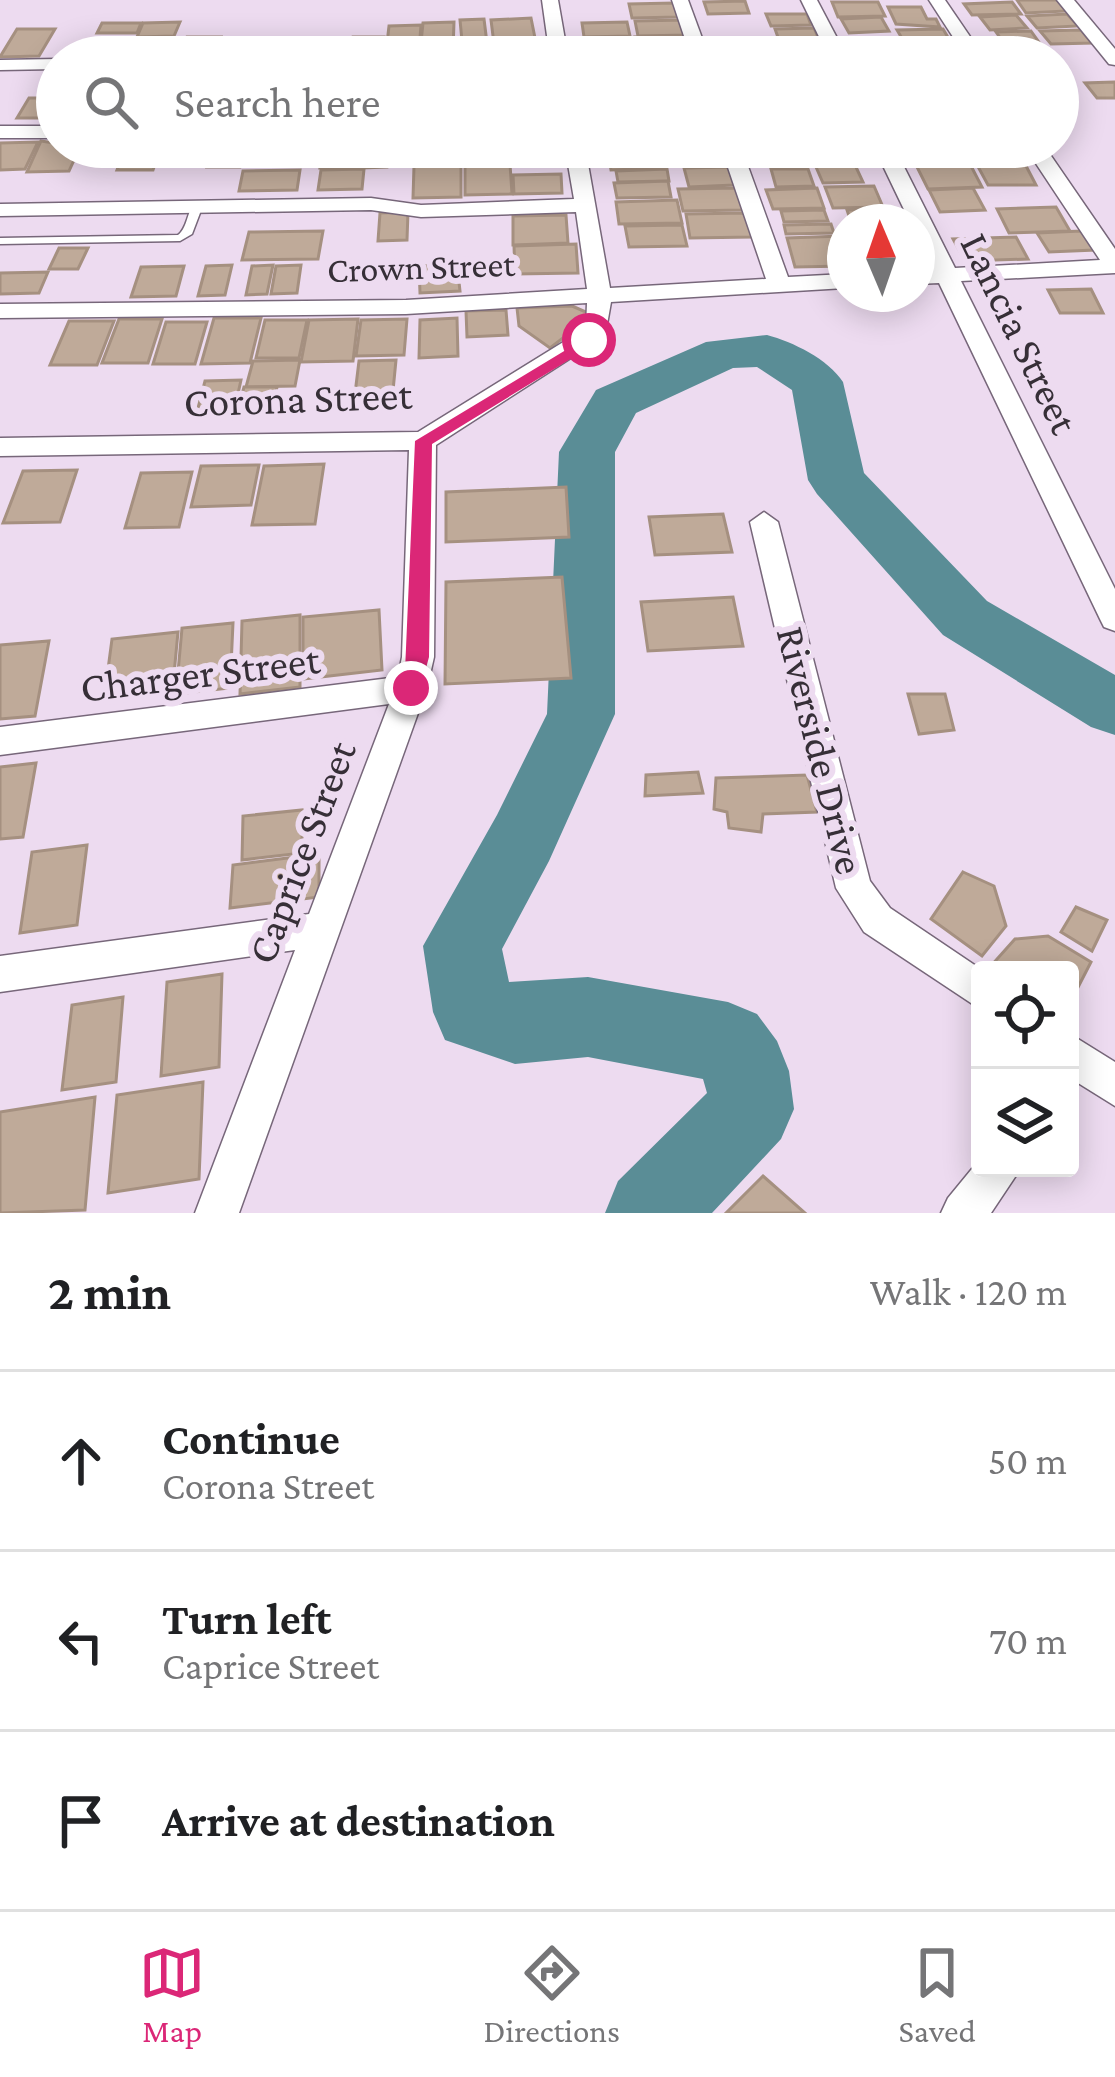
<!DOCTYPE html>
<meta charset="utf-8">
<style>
body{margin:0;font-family:"Crimson Pro",serif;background:#f6f6f6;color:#202124}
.controls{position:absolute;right:36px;bottom:36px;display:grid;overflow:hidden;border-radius:12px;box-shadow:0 6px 30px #0003}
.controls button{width:108px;height:108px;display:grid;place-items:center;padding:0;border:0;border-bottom:3px solid #e0e0e0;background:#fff;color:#202124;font:60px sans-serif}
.compass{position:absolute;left:827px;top:204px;width:108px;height:108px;border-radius:50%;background:#fff;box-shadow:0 6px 30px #0003;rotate:358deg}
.stop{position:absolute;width:36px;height:36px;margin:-27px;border:9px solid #db2777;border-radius:50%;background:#fff}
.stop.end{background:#db2777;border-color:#fff;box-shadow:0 3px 12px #0008}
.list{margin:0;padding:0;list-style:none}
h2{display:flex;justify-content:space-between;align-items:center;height:156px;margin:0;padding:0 48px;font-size:51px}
h2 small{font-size:39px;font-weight:400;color:#757577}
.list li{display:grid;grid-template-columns:78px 1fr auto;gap:36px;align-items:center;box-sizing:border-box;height:180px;padding:0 48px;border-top:3px solid #e0e0e0}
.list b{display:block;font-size:45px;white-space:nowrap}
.list p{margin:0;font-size:39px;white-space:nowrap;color:#757577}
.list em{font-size:39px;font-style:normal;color:#757577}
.icon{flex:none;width:66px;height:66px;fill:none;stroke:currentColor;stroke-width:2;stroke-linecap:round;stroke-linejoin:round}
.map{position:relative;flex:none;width:1115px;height:1213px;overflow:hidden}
.search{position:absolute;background:#fff;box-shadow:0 6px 30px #0003;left:36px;right:36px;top:36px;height:132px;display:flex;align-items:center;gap:30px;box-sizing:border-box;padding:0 42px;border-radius:66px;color:#757577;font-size:45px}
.sheet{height:696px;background:#fff}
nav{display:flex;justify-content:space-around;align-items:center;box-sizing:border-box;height:168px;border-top:3px solid #e0e0e0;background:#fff;font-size:33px;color:#757577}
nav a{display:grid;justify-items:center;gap:6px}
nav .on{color:#db2777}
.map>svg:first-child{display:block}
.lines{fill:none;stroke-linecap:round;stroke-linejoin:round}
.river{fill:#5a8d96;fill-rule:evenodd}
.building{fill:#bfaa99;stroke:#a59080;stroke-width:3}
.service-casing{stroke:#77677a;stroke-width:3}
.minor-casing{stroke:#77677a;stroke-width:3}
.service{fill:#fff;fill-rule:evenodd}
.minor{fill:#fff;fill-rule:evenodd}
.route{fill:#db2777}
.labels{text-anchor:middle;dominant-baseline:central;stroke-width:12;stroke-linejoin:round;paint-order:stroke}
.far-street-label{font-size:36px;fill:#362f37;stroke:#eddbf0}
.street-label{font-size:42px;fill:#362f37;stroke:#eddbf0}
</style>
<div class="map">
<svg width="1115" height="1213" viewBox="0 0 1115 1213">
<rect width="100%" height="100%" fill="#eddbf0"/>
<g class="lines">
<path class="river" d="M767,335C793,342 828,359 843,382L864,473L987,601L1115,675V735L1091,727L943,635L817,494L808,480L792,390L757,367L733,368L636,413L615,452V714L549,861L502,949L509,982L588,977L728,1002L757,1014L777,1041L789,1071L794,1109L781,1139L712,1213H605L618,1181L707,1093L703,1079L588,1057L515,1064L445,1040L433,1012L423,946L497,815L547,714L559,452L596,390L706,342Z"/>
</g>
<g class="building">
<polygon points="1017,0 1057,0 1067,11 1026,13"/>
<polygon points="745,1 749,13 708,14 704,2"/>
<polygon points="832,2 878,2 885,16 838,17"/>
<polygon points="1012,2 1021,14 972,15 964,4"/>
<polygon points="674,3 678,17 632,18 629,4"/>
<polygon points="888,7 921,7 927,19 936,19 940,27 896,24"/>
<polygon points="766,14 807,14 811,25 771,26"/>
<polygon points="1067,14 1078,26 1037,28 1027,16"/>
<polygon points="1016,15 1027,28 990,30 980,17"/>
<polygon points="881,17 889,31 849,33 841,19"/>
<polygon points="531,18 536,43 494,44 491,20"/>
<polygon points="484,19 488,51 463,52 460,20"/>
<polygon points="685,20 689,35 638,36 635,21"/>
<polygon points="180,22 174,36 137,37 143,23"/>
<polygon points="454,22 453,51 420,52 423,23"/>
<polygon points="627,22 630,36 584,37 582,23"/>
<polygon points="102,23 141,23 137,33 97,33"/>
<polygon points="421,25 419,51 386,52 389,26"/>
<polygon points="814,28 820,42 780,43 775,29"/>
<polygon points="17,29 55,29 39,56 0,57"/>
<polygon points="943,29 952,44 906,45 897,30"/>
<polygon points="1081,30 1092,43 1051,44 1040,31"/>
<polygon points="1031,31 1041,45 1006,46 996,32"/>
<polygon points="680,36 685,56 639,57 635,37"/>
<polygon points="168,37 162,52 126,53 133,38"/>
<polygon points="187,37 221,37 216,52 181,53"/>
<polygon points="353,37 384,37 382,52 350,53"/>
<polygon points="629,37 633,54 586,55 584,38"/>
<polygon points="902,46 909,57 860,57 855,47"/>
<polygon points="947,47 953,57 911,57 906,48"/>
<polygon points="1115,82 1115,98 1097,98 1085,83"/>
<polygon points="29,98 57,98 57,99 47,118 17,118"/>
<polygon points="41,141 80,147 69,171 27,172"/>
<polygon points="38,142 25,169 0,170 0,143"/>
<polygon points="126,147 161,147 153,170 117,170"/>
<polygon points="213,147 245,147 240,167 207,167"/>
<polygon points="251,147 284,147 281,160 247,161"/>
<polygon points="288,147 314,147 311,161 285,162"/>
<polygon points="324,147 351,147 349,167 320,168"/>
<polygon points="364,147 389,147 387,167 362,168"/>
<polygon points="417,147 447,147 446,163 416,164"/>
<polygon points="461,147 508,147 508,162 461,163"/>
<polygon points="511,147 556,147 557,160 511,161"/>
<polygon points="607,147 661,147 666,168 611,170"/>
<polygon points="801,147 806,163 772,164 767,148"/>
<polygon points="907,147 959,147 967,162 914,163"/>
<polygon points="964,147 1011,147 1017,158 970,159"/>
<polygon points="848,150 863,182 823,183 809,151"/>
<polygon points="1024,162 1036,185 988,185 976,163"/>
<polygon points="510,164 512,194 465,195 465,165"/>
<polygon points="970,164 982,187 928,189 916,165"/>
<polygon points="461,165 461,197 413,198 414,166"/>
<polygon points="729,167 734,185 689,187 684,168"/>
<polygon points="364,169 362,189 318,190 321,170"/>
<polygon points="667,169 669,181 618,182 616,171"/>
<polygon points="771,169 808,169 814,186 776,187"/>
<polygon points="300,170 297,190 239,191 243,171"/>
<polygon points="561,174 562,193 514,194 513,175"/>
<polygon points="668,181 671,197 617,198 614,183"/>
<polygon points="874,186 883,207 833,208 825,187"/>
<polygon points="738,188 743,210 683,211 678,189"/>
<polygon points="817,188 824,208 773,209 766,190"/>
<polygon points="973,188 985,210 940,212 929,190"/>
<polygon points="677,200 682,223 619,224 616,202"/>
<polygon points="1056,207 1070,231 1009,233 997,209"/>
<polygon points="897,209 902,222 851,222 847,210"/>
<polygon points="824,210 828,221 784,222 781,211"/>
<polygon points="408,212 407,240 378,241 380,213"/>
<polygon points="746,213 752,237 690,238 686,214"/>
<polygon points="566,215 568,243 513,245 513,216"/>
<polygon points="831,224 834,233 786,234 784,225"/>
<polygon points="682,225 687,246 629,247 625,226"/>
<polygon points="323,231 318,259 242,260 249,232"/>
<polygon points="1081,231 1094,250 1049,252 1037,233"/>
<polygon points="842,236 845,266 795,267 787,238"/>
<polygon points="1016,237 1028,259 965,261 953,239"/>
<polygon points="576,244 578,273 515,274 514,246"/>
<polygon points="59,248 88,248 78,269 49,269"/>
<polygon points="457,264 460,291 420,293 419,266"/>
<polygon points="232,265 225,295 198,296 206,266"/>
<polygon points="273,265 267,294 246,295 252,266"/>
<polygon points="301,265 297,293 271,294 276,266"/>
<polygon points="184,266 176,296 131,297 141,267"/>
<polygon points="48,272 39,293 0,294 0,273"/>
<polygon points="1091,289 1103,313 1060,313 1048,290"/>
<polygon points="572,306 593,315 550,348 519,326 517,308"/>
<polygon points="506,310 508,335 467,337 466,311"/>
<polygon points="214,318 261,318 250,363 201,364"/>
<polygon points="457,318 458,356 419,358 420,320"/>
<polygon points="119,319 162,319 148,363 102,363"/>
<polygon points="358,319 353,361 301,362 309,320"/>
<polygon points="407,319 404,355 356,356 361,320"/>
<polygon points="265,320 307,320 299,358 256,358"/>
<polygon points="69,321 114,321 97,365 50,365"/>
<polygon points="166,322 207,322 195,364 153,364"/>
<polygon points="300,360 295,386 246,387 253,361"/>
<polygon points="396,360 392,401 354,402 359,361"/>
<polygon points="241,380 234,412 197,412 205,381"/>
<polygon points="244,387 277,387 271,416 236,416"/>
<polygon points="324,464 315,524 252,525 264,466"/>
<polygon points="259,465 251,505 191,507 201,466"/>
<polygon points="77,470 60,522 3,523 23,471"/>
<polygon points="192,472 179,527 125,528 141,473"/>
<polygon points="566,487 569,537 446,542 446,492"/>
<polygon points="723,514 732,552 655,555 649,517"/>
<polygon points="562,577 571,678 445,684 446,582"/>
<polygon points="733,597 743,646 648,651 641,602"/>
<polygon points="379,610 382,670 303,679 303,617"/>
<polygon points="300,615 300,687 240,694 242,621"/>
<polygon points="233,623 230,688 176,694 182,628"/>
<polygon points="178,632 173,685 105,692 112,639"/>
<polygon points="49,641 35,716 0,719 0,645"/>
<polygon points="908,694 945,694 954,730 919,734"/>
<polygon points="36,763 23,837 0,839 0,767"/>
<polygon points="698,772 703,793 645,796 646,775"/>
<polygon points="807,775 817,812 763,814 761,832 729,828 727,812 714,809 716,778"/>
<polygon points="302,810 302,853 242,860 243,816"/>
<polygon points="87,845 77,925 20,933 32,852"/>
<polygon points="319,854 319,897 230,908 233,865"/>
<polygon points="963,872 994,886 1006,926 982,956 931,919"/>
<polygon points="1076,907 1107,920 1092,951 1061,932"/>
<polygon points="1048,936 1091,962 1072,999 1070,970 989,968 1015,939"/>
<polygon points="222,974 219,1067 161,1076 167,982"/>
<polygon points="123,997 116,1082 62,1090 72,1005"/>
<polygon points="203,1082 199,1179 108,1193 117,1095"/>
<polygon points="95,1097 85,1210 0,1213 0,1112"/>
<polygon points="763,1176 805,1213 726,1213"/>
</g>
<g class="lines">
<defs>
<path id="service" d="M198,202L203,205L192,234L180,241L0,244V238L178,235C189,227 186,208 198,202Z"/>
<g id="minor">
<polygon points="542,0 558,0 568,57 494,57 503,52 549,50"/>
<polygon points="672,0 688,0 709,57 691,57"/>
<polygon points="801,0 817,0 847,57 829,57"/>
<polygon points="929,0 945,0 984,57 966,57"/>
<polygon points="1057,0 1074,0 1115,49 1115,65 1109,64"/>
<polygon points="57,59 57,69 0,70 0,60"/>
<rect x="0" y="126" width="57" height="12"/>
<polygon points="565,147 585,147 610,288 766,279 721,147 741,147 788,277 845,274 845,288 611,302 605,336 436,445 434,657 427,688 239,1213 195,1213 295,950 0,992 0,956 309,914 389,704 0,755 0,727 398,677 402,657 409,450 0,456 0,438 418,432 586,328 587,303 406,314 0,318 0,304 406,300 587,289 576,212 421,217 371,210 0,216 0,204 371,198 421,205 574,199"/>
<polygon points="874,147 894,147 955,268 1100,260 1025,147 1045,147 1115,249 1115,273 961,281 1115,589 1115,631 1104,627 1100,619 939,283 917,284 917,270 932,269 917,237 917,222 910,222"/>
<polygon points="764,512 778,522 870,881 890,908 982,970 980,1009 864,932 836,888 750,522"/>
<polygon points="1070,1034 1115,1062 1115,1106 1070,1078"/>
<polygon points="980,1159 980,1168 1021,1168 991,1213 941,1213 948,1198"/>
</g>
</defs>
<use href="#service" class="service-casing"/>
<use href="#minor" class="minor-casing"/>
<use href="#service" class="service"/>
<use href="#minor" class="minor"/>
</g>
<polygon class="route" points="589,336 595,337 595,344 432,444 429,657 419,694 404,694 415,441"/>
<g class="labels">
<g class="far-street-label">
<text transform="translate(421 267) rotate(-2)">Crown Street</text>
</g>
<g class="street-label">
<text transform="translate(1020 333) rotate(64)">Lancia Street</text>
<text transform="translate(298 398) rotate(-2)">Corona Street</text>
<text transform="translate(200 673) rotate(-7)">Charger Street</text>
<text transform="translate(821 750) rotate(76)">Riverside Drive</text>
<text transform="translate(301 852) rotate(-69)">Caprice Street</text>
</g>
</g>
</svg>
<div class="controls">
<button><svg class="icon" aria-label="locate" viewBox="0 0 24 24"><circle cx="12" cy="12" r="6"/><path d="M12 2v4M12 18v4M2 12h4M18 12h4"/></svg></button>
<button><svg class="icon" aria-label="layers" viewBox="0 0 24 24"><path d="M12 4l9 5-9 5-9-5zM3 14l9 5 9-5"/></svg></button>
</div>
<svg class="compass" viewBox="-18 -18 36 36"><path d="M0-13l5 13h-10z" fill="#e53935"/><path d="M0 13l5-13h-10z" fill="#757577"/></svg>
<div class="stop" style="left:589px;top:340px"></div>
<div class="stop end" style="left:411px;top:688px"></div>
<div class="search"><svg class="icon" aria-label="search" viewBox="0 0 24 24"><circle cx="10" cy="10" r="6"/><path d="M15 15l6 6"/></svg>Search here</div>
</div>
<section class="sheet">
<h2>2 min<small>Walk · 120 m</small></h2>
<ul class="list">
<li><svg class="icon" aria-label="ahead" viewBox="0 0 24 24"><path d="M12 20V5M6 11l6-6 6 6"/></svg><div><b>Continue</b><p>Corona Street</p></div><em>50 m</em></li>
<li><svg class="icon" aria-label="left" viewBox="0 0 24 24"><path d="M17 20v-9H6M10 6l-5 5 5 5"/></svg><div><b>Turn left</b><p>Caprice Street</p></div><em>70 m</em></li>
<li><svg class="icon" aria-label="arrive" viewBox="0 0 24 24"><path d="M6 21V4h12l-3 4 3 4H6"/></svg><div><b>Arrive at destination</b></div></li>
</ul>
</section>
<nav>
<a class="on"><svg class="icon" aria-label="map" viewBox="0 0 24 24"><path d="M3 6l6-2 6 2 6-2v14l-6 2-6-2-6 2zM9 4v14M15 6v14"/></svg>Map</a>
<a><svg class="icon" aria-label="directions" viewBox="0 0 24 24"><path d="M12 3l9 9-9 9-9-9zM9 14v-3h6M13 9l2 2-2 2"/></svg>Directions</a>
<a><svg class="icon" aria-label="saved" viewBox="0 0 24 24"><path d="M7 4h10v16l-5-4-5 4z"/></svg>Saved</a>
</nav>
